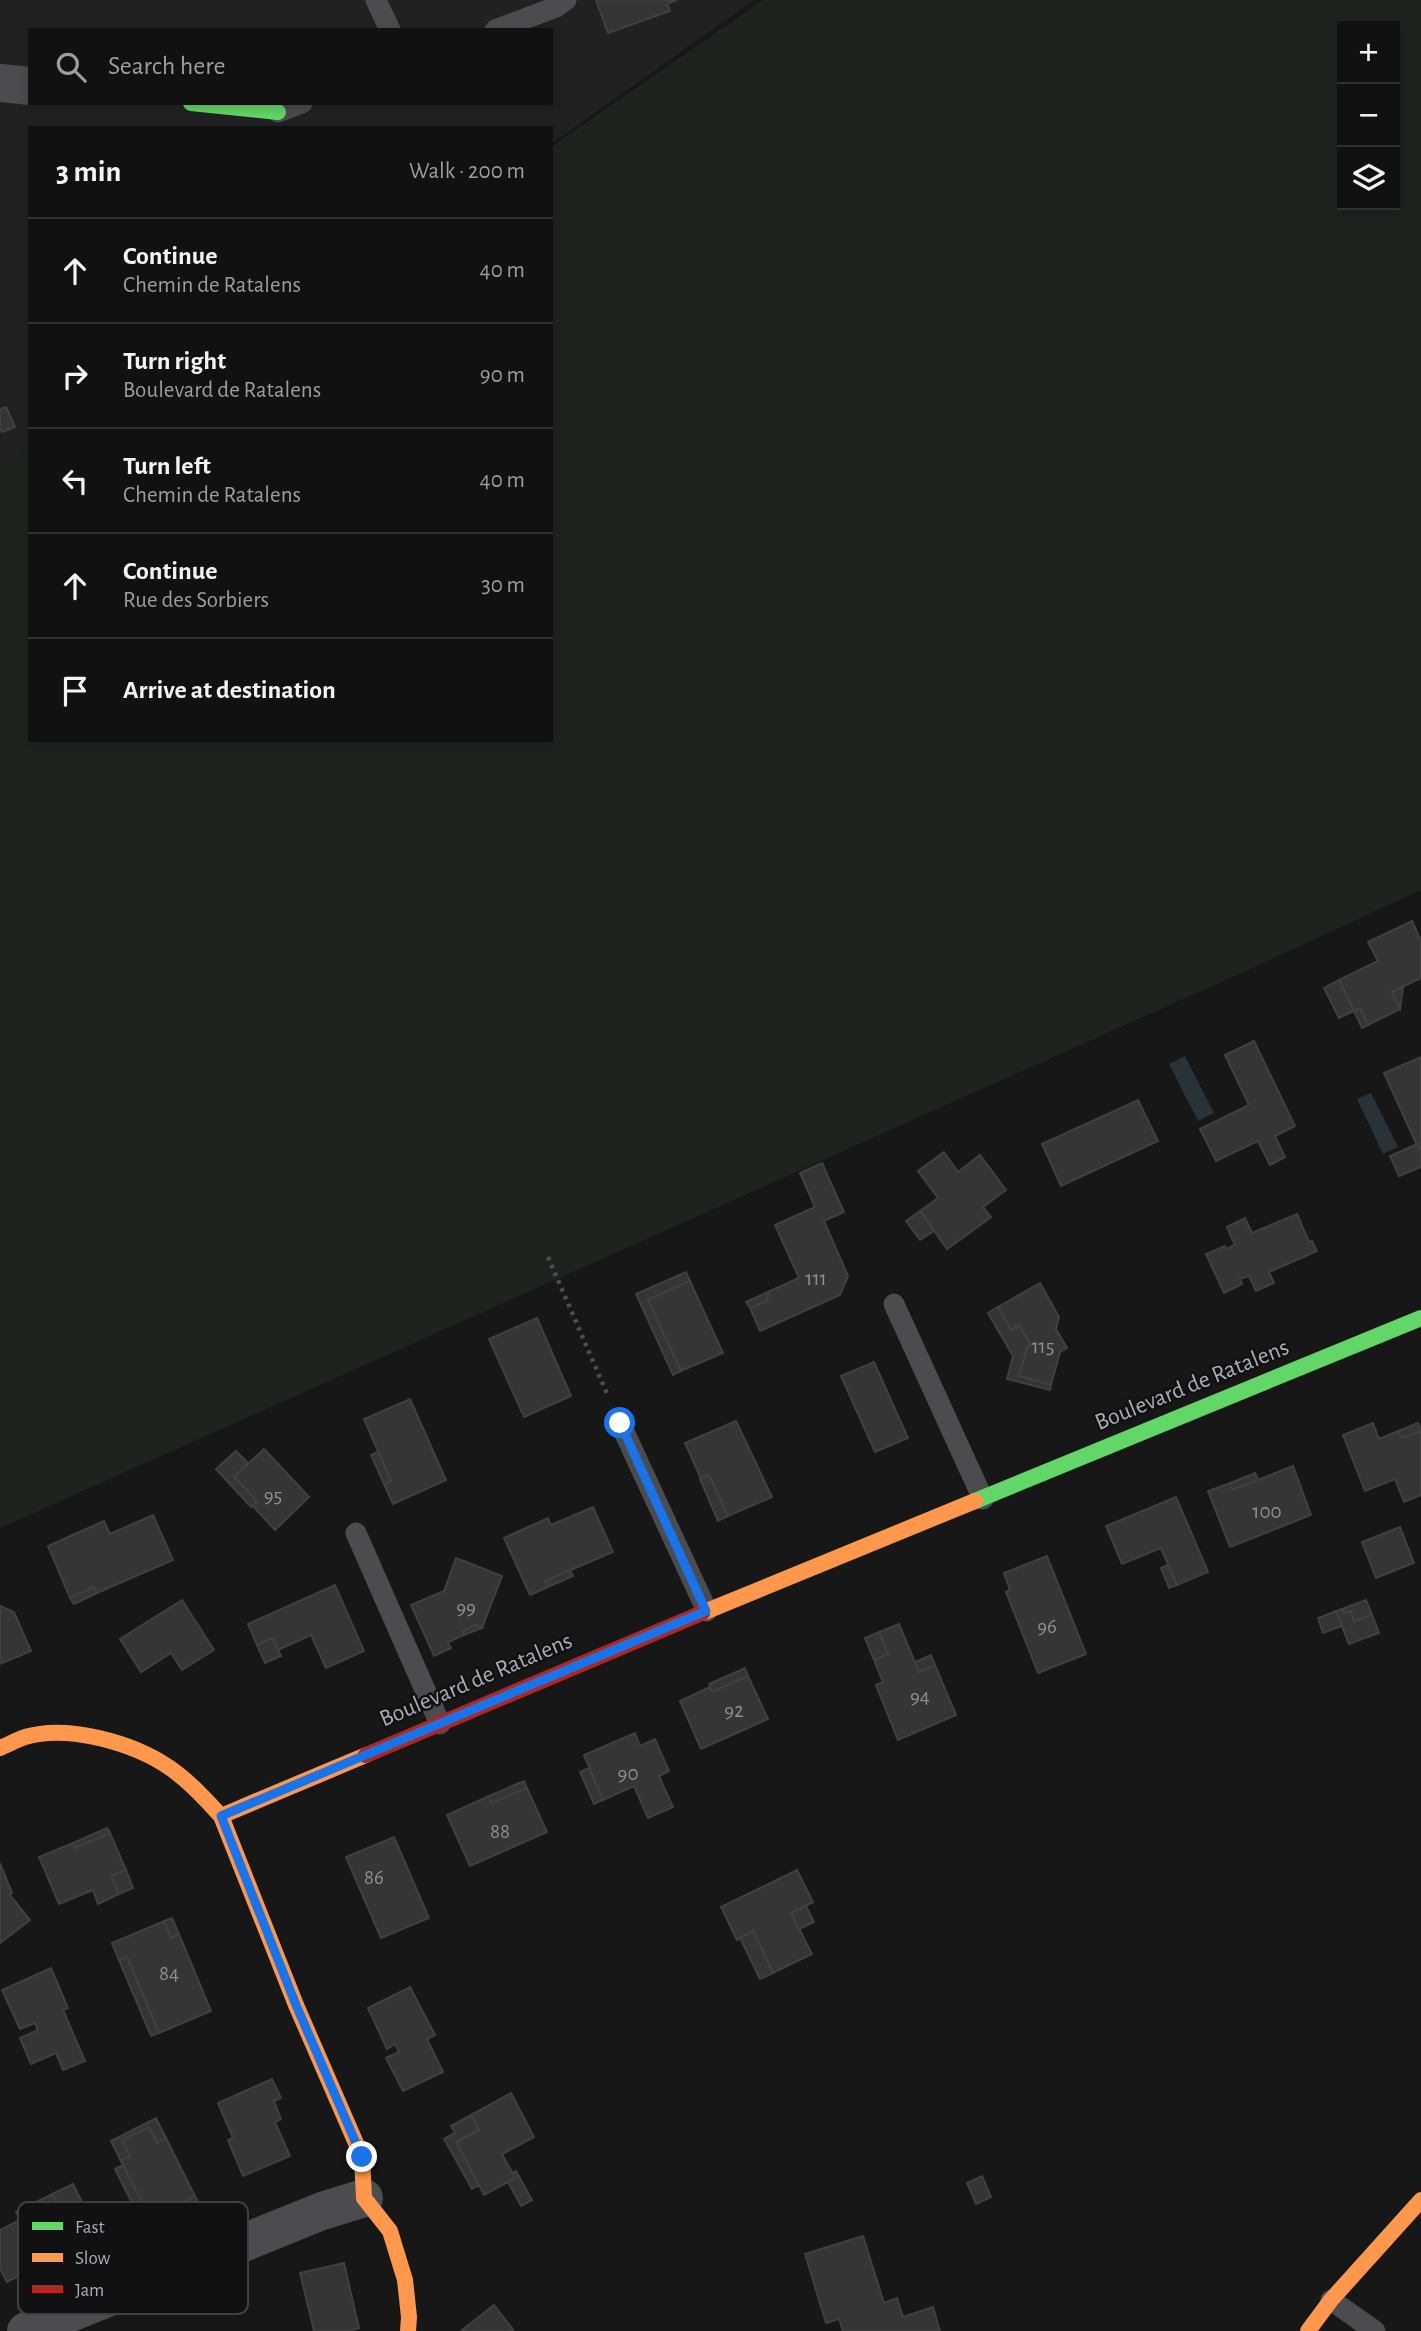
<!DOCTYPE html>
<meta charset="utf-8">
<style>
body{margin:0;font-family:"Alegreya Sans",sans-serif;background:#1e1f1f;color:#f1f3f6}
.controls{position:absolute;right:21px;top:21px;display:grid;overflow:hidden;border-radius:0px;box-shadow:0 4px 10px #0003}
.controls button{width:63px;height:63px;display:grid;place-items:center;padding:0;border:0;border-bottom:2px solid #303131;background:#111;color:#f1f3f6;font:35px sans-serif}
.stop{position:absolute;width:21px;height:21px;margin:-16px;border:5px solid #1a73e8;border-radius:50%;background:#fff}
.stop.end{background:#1a73e8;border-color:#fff;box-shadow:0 2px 7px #0008}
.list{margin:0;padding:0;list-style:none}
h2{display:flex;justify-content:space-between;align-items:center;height:91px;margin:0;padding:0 28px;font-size:30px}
h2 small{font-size:23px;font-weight:400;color:#9c9d9f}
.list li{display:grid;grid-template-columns:46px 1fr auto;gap:21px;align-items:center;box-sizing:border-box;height:105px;padding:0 28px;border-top:2px solid #303131}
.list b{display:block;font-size:26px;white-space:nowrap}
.list p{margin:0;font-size:23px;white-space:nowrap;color:#9c9d9f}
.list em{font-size:23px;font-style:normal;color:#9c9d9f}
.icon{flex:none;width:38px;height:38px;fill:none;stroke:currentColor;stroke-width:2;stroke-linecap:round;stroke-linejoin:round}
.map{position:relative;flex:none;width:1421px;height:2331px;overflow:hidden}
.search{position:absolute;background:#111;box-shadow:0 4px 10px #0003;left:28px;top:28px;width:525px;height:77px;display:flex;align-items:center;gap:18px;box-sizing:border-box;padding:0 24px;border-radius:0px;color:#9c9d9f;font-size:26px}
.panel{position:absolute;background:#111;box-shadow:0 4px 10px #0003;left:28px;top:126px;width:525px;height:616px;border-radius:0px}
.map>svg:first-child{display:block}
.built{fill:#212123;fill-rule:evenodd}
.green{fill:#1d241e;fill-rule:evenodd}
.water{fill:#2a3239}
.building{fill:#353536;stroke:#3f4043;stroke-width:2}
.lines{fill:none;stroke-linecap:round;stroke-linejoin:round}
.path{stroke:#4d4e52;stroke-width:4.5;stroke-dasharray:3.5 5;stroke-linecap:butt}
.lane{stroke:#4b4c50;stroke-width:21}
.street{stroke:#4b4c50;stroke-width:38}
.fast{stroke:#63d668;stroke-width:16}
.slow{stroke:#ff974d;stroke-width:16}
.jam{stroke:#b3261e;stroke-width:16}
.route{stroke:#1a73e8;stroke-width:9}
.labels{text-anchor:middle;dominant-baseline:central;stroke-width:5;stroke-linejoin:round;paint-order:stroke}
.number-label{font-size:21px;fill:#8b8f98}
.street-label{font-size:24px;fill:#a8adb8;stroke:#111113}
.key{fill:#111113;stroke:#3e4045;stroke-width:2}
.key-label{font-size:19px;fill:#a8adb8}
</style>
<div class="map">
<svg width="1421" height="2331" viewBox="0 0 1421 2331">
<rect width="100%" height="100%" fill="#171717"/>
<path class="built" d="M0,0H754L551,144V128H30V447L0,461ZM30,30H551V103H30Z"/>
<path class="green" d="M763,0H1421V890L1248,970L0,1528V461L30,447V740H551V147ZM1342,26H1395V205H1342Z"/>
<g class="water">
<polygon points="1185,1056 1214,1113 1198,1121 1169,1064"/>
<polygon points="1371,1093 1398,1147 1383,1154 1357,1099"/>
</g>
<g class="building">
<polygon points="596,0 677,0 667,4 670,11 608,33"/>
<polygon points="6,407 15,427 2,432 0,427 0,409"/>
<polygon points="1412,921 1421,941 1421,978 1392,992 1400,1009 1368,1025 1360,1008 1354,1011 1339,980 1378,961 1368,942"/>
<polygon points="1339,980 1354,1011 1339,1018 1324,988"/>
<polygon points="1403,987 1400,1009 1392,992"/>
<polygon points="1360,1008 1368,1025 1362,1028 1354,1011"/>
<polygon points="1254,1041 1295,1126 1275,1136 1285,1157 1270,1165 1258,1141 1216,1161 1200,1129 1249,1105 1225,1055"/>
<polygon points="1421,1057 1421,1154 1384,1073"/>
<polygon points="1138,1100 1158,1141 1061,1186 1042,1144"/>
<polygon points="1417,1144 1421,1154 1421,1167 1399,1176 1390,1156"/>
<polygon points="944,1152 958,1172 980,1155 1006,1190 983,1207 991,1217 947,1249 920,1211 938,1198 918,1171"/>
<polygon points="822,1163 844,1212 824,1221 848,1276 840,1295 760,1331 750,1308 766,1301 770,1291 799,1278 775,1225 815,1207 800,1173"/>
<polygon points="920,1211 934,1231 920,1240 906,1221"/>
<polygon points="1297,1214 1309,1242 1312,1241 1317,1251 1269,1272 1274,1283 1256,1291 1249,1276 1240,1279 1242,1284 1224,1293 1206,1254 1225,1246 1226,1249 1235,1245 1227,1227 1245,1218 1252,1233"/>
<polygon points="686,1272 690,1281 648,1300 681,1371 673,1375 636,1294"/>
<polygon points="690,1281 723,1353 681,1371 648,1300"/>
<polygon points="1040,1283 1059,1317 1056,1329 1067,1348 1060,1352 1051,1385 1019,1376 1027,1347 1031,1345 1019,1325 1011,1330 998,1307"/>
<polygon points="770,1291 766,1301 750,1308 746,1302"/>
<polygon points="998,1307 1011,1330 1019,1325 1031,1345 1027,1347 1019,1376 1051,1385 1050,1390 1007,1379 1013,1356 988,1313"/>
<polygon points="537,1318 571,1396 524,1417 489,1339"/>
<polygon points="874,1362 908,1438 875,1452 841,1376"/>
<polygon points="410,1399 446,1480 393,1504 384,1484 391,1481 364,1419"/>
<polygon points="736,1421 772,1497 728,1516 709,1475 701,1479 685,1443"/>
<polygon points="1373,1423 1379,1439 1398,1431 1402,1438 1421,1431 1421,1495 1404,1502 1395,1479 1365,1491 1343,1435"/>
<polygon points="1418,1423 1421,1431 1402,1438 1398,1431"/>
<polygon points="264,1449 309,1497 275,1530 252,1505 257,1501 234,1477"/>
<polygon points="236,1451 248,1463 234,1477 257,1501 251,1507 216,1469"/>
<polygon points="378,1452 391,1481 384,1484 371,1455"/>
<polygon points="1293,1466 1311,1515 1230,1547 1208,1491 1230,1483 1232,1490"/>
<polygon points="1255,1473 1258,1480 1232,1490 1230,1483"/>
<polygon points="709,1475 728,1516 718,1521 700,1479"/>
<polygon points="1176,1497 1208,1572 1177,1585 1161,1548 1122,1564 1106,1526"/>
<polygon points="593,1507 613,1552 545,1581 548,1587 530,1595 504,1538 548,1518 551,1525"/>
<polygon points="153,1515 173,1560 97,1593 94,1587 70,1598 48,1546 104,1521 110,1534"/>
<polygon points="1400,1527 1414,1563 1376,1578 1362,1542"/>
<polygon points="1047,1556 1086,1654 1038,1673 1006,1592 1010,1590 1004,1573"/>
<polygon points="456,1558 502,1576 482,1628 475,1625 463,1631 464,1635 448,1642 451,1648 434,1656 411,1605 444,1591"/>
<polygon points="1168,1565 1177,1585 1169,1588 1161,1568"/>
<polygon points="570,1570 573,1576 548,1587 545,1581"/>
<polygon points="335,1585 364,1651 326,1668 311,1635 278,1650 272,1638 257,1645 248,1624"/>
<polygon points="94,1587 97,1593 74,1604 70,1598"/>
<polygon points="182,1600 214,1650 182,1670 171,1653 141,1672 120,1639"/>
<polygon points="1366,1600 1372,1615 1354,1621 1351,1611 1344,1613 1342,1609"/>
<polygon points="0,1606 14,1612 31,1651 0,1664"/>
<polygon points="1342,1609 1344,1613 1351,1611 1354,1621 1372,1615 1379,1633 1349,1644 1336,1611"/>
<polygon points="1336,1611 1342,1626 1323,1633 1318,1618"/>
<polygon points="899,1624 919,1672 935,1665 956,1715 898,1740 876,1685 883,1682 874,1660 888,1654 879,1632"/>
<polygon points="475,1625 482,1628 464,1635 463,1631"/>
<polygon points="879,1632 888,1654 874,1660 865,1638"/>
<polygon points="272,1638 281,1656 265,1663 257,1645"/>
<polygon points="931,1655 935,1665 919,1672 915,1662"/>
<polygon points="745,1668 748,1676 713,1692 709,1684"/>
<polygon points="748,1676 768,1719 701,1749 680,1701 710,1687 713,1692"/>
<polygon points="635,1733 640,1746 655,1739 669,1771 659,1776 673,1807 648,1818 634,1786 603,1800 584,1755"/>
<polygon points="589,1768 603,1800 594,1804 580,1772"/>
<polygon points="524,1781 527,1788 492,1803 489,1796"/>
<polygon points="527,1788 547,1832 470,1866 447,1815 489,1796 492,1803"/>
<polygon points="107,1828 110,1833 75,1848 73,1843"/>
<polygon points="110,1833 126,1870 111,1876 119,1894 98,1904 93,1890 59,1904 39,1857 73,1843 75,1848"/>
<polygon points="394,1837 429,1918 381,1938 346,1857"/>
<polygon points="0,1863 12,1893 9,1894 30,1920 0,1943"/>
<polygon points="126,1870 133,1888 119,1894 111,1876"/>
<polygon points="797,1870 813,1902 791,1913 812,1954 773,1973 753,1931 737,1940 721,1907"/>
<polygon points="806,1906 814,1922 799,1929 791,1913"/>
<polygon points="172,1918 179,1934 171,1938 164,1921"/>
<polygon points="164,1921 171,1938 179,1934 211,2011 159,2033 127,1957 119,1960 112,1943"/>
<polygon points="753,1931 773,1973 760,1979 740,1938"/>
<polygon points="127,1957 159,2033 151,2036 119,1960"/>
<polygon points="51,1968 68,2008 63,2010 85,2061 63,2070 56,2053 31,2064 20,2038 38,2030 35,2023 20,2029 2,1990"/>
<polygon points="410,1987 435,2035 427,2039 443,2072 403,2091 386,2058 399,2052 395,2044 387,2049 368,2008"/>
<polygon points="272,2079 281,2098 274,2101 281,2119 275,2122 290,2156 243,2176 228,2140 233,2138 218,2103"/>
<polygon points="511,2093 534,2137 502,2154 515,2178 484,2195 456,2142 479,2130 471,2115"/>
<polygon points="471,2115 479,2130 456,2142 479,2185 472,2189 444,2139 455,2133 451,2126"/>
<polygon points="156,2118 166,2138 157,2143 149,2127 122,2140 130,2156 121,2161 111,2141"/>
<polygon points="149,2127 157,2143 166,2138 195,2196 176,2206 179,2213 162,2220 154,2204 145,2209 121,2161 130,2156 122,2140"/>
<polygon points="123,2165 142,2202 133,2205 115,2169"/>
<polygon points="516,2171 532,2200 521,2206 508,2182 515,2178 512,2173"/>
<polygon points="982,2176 991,2197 976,2204 967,2183"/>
<polygon points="73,2184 95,2228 74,2239 52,2194"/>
<polygon points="52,2194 74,2239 47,2253 45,2248 37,2252 43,2264 7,2282 0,2269 0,2230 20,2220 16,2212"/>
<polygon points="195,2196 200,2206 156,2229 145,2209 154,2204 162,2220 179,2213 176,2206"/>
<polygon points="863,2236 884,2303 897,2298 903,2317 933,2307 940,2331 843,2331 839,2319 826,2323 805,2254"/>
<polygon points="344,2263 359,2328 349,2331 314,2331 300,2273"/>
<polygon points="494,2305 514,2331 461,2331"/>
</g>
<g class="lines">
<polyline class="path" points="548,1257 608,1396"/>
<g class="lane">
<polyline points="376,0 390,30"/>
<polyline points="495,30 556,7 566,0"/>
<polyline points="278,112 302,103"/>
<polyline points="894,1304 983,1499"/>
<polyline points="620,1423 707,1611"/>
<polyline points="356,1533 440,1724"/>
<polyline points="1331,2300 1375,2331"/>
</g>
<g class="street">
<polyline points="0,83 30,86"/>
<polyline points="26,2331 322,2211 364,2198"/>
</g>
<g class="fast">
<polyline points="191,103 278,112"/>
<polyline points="975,1501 1421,1318"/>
</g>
<g class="slow">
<polyline points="702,1613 975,1501"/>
<path d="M0,1748C8,1745 16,1740 25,1737C68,1724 134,1743 170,1768C189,1781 205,1799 221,1816L366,1755"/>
<polyline points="221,1816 296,2005 362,2157 364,2198 390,2231 405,2280 409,2317 408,2331"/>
<polyline points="1308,2331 1331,2300 1421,2200"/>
</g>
<polyline class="jam" points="366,1755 702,1613"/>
</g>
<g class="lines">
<polyline class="route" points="362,2157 296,2005 221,1816 706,1611 620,1423"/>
</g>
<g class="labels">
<g class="number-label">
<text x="816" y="1278">111</text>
<text x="1043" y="1346">115</text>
<text x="273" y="1495">95</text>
<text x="1267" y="1511">100</text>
<text x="466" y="1607">99</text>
<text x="1047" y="1626">96</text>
<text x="920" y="1696">94</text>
<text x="734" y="1710">92</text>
<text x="628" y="1773">90</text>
<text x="500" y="1831">88</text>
<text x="374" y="1877">86</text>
<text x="169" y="1973">84</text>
</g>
<g class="street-label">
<text transform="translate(1192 1385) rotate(-22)">Boulevard de Ratalens</text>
<text transform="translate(476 1680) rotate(-23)">Boulevard de Ratalens</text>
</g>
</g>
<rect x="18" y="2202" width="230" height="112" rx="10" class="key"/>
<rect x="32" y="2222" width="31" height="8" fill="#63d668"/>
<rect x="32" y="2253" width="31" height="9" fill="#ff974d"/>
<rect x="32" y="2285" width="31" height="8" fill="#b3261e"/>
<g class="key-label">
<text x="75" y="2233">Fast</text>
<text x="75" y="2264">Slow</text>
<text x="75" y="2296">Jam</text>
</g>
</svg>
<div class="controls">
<button>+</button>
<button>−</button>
<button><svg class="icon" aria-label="layers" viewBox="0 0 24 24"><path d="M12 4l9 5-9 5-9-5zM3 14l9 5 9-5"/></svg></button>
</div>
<div class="stop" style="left:620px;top:1423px"></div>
<div class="stop end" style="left:362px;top:2157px"></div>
<div class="search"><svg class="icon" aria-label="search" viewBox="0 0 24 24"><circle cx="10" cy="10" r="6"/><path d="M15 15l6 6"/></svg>Search here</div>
<section class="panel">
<h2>3 min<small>Walk · 200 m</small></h2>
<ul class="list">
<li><svg class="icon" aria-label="ahead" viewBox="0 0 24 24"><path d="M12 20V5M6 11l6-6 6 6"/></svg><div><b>Continue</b><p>Chemin de Ratalens</p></div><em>40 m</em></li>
<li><svg class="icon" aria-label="right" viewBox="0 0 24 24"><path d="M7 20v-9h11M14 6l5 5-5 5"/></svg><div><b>Turn right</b><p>Boulevard de Ratalens</p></div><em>90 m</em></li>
<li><svg class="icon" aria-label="left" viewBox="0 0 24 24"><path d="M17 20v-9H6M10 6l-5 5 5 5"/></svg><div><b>Turn left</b><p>Chemin de Ratalens</p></div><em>40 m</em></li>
<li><svg class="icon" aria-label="ahead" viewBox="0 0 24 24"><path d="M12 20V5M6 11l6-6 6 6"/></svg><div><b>Continue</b><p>Rue des Sorbiers</p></div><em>30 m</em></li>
<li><svg class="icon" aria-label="arrive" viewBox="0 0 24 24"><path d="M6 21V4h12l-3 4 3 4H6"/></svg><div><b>Arrive at destination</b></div></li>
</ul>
</section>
</div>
